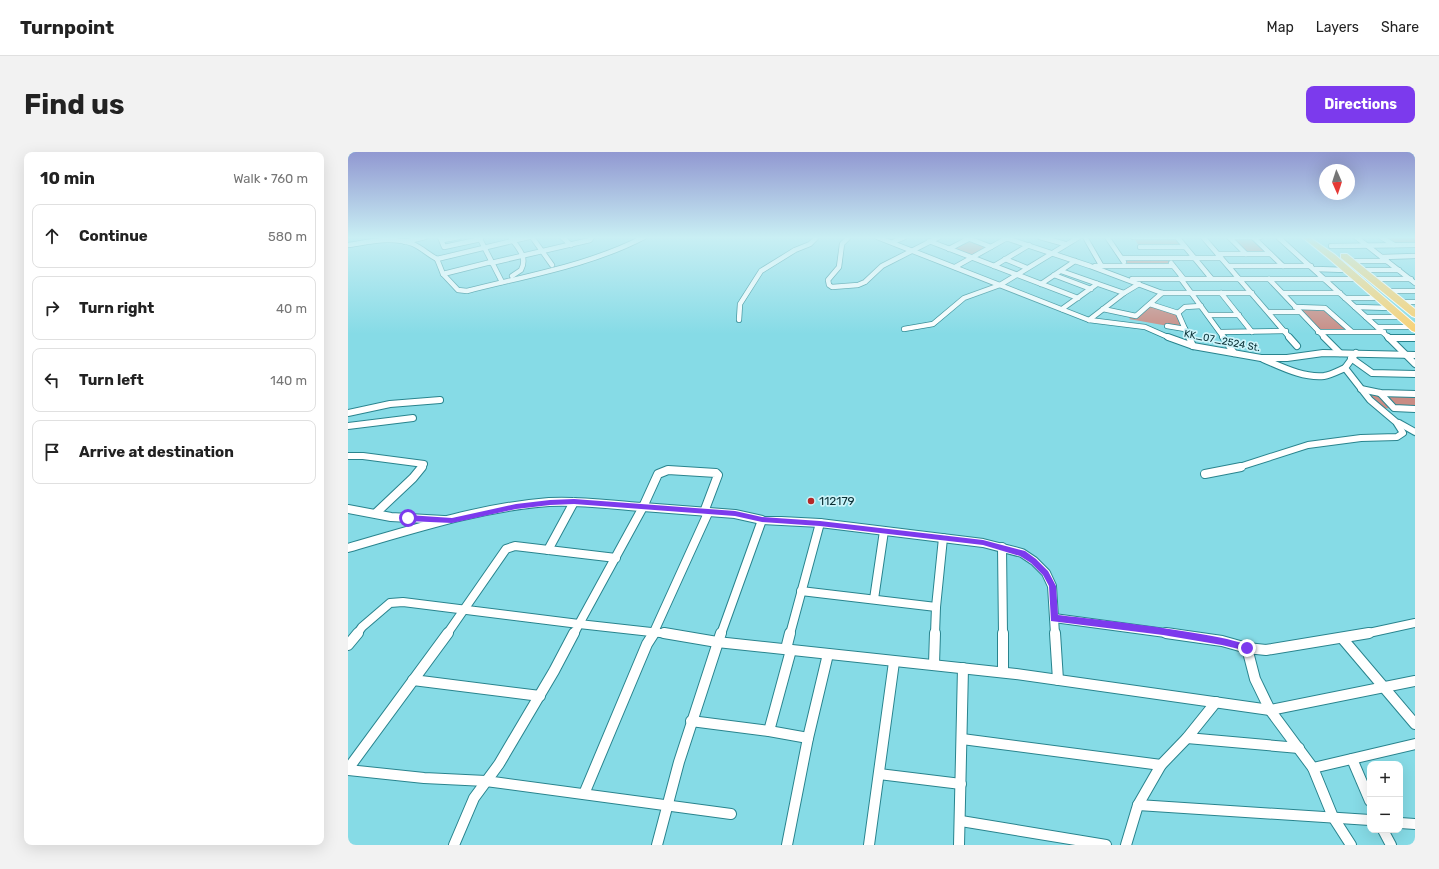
<!DOCTYPE html>
<meta charset="utf-8">
<style>
body{margin:0;font-family:Rubik,sans-serif;background:#f2f2f2;color:#222}
.controls{position:absolute;right:12px;bottom:12px;display:grid;overflow:hidden;border-radius:8px;box-shadow:0 4px 16px #0002}
.controls button{width:36px;height:36px;display:grid;place-items:center;padding:0;border:0;border-bottom:1px solid #e0e0e0;background:#fff;color:#222;font:20px sans-serif}
.compass{position:absolute;left:971px;top:12px;width:36px;height:36px;border-radius:50%;background:#fff;box-shadow:0 4px 16px #0002;rotate:177deg}
.stop{position:absolute;width:12px;height:12px;margin:-9px;border:3px solid #7c3aed;border-radius:50%;background:#fff}
.stop.end{background:#7c3aed;border-color:#fff;box-shadow:0 1px 4px #0008}
.list{margin:0;padding:0;list-style:none}
h2{display:flex;justify-content:space-between;align-items:center;height:52px;margin:0;padding:0 16px;font-size:17px}
h2 small{font-size:13px;font-weight:400;color:#767676}
.list li{display:grid;grid-template-columns:26px 1fr auto;gap:12px;align-items:center;box-sizing:border-box;height:64px;margin:0 8px 8px;padding:0 8px;border:1px solid #e0e0e0;border-radius:8px}
.list b{display:block;font-size:15px;white-space:nowrap}
.list em{font-size:13px;font-style:normal;color:#767676}
.icon{flex:none;width:22px;height:22px;fill:none;stroke:currentColor;stroke-width:2;stroke-linecap:round;stroke-linejoin:round}
.map{position:relative;flex:none;width:1067px;height:693px;overflow:hidden;border-radius:8px}
header{display:flex;align-items:center;gap:24px;box-sizing:border-box;height:56px;padding:0 20px;background:#fff;border-bottom:1px solid #e0e0e0}
header strong{font-size:19px}
nav{display:flex;gap:22px;margin-inline-start:auto;font-size:14px}
.intro{display:flex;align-items:center;justify-content:space-between;box-sizing:border-box;height:96px;padding:0 24px}
h1{margin:0;font-size:28px}
.button{padding:10px 18px;border-radius:8px;background:#7c3aed;color:#fff;font-size:14px;font-weight:700}
main{display:flex;gap:24px;padding:0 24px}
aside{flex:1;background:#fff;border-radius:8px;box-shadow:0 4px 16px #0002}
.map>svg:first-child{display:block}
.green{fill:#c98c84}
.lines{fill:none;stroke-linecap:round;stroke-linejoin:round}
.street-far3-casing{stroke:#29848e;stroke-width:6}
.street-far2-casing{stroke:#29848e;stroke-width:8}
.street-far1-casing{stroke:#29848e;stroke-width:10}
.street-casing{stroke:#29848e;stroke-width:12}
.highway-casing{stroke:#fff;stroke-width:2}
.street-far3{stroke:#fff;stroke-width:4.5}
.street-far2{stroke:#fff;stroke-width:6}
.street-far1{stroke:#fff;stroke-width:8}
.street{stroke:#fff;stroke-width:10}
.highway{fill:#fad173;fill-rule:evenodd}
.route{fill:#7c3aed}
.poi-dot{fill:#b62726;stroke:#ccf4fa;stroke-width:1.5}
.labels{text-anchor:middle;dominant-baseline:central;stroke-width:3.5;stroke-linejoin:round;paint-order:stroke}
.far-street-label{font-size:10px;fill:#0a3035;stroke:#ccf4fa}
.poi-label{font-size:12px;fill:#0a3035;stroke:#ccf4fa;text-anchor:start}
</style>
<header>
<strong>Turnpoint</strong>
<nav><a>Map</a><a>Layers</a><a>Share</a></nav>
</header>
<div class="intro"><h1>Find us</h1><a class="button">Directions</a></div>
<main>
<aside>
<h2>10 min<small>Walk · 760 m</small></h2>
<ul class="list">
<li><svg class="icon" aria-label="ahead" viewBox="0 0 24 24"><path d="M12 20V5M6 11l6-6 6 6"/></svg><div><b>Continue</b></div><em>580 m</em></li>
<li><svg class="icon" aria-label="right" viewBox="0 0 24 24"><path d="M7 20v-9h11M14 6l5 5-5 5"/></svg><div><b>Turn right</b></div><em>40 m</em></li>
<li><svg class="icon" aria-label="left" viewBox="0 0 24 24"><path d="M17 20v-9H6M10 6l-5 5 5 5"/></svg><div><b>Turn left</b></div><em>140 m</em></li>
<li><svg class="icon" aria-label="arrive" viewBox="0 0 24 24"><path d="M6 21V4h12l-3 4 3 4H6"/></svg><div><b>Arrive at destination</b></div></li>
</ul>
</aside>
<div class="map">
<svg width="1067" height="693" viewBox="0 0 1067 693">
<rect width="100%" height="100%" fill="#86dbe6"/>
<g class="green">
<polygon points="785,85 829,85 837,95 792,95"/>
<polygon points="881,85 905,85 922,102 898,102"/>
<polygon points="1033,85 1067,85 1067,93 1046,93"/>
<polygon points="622,86 643,95 623,106 601,97"/>
<polygon points="774,106 820,106 825,114 778,113"/>
<polygon points="802,152 830,161 837,177 781,167"/>
<polygon points="947,155 974,155 1003,179 970,180"/>
<polygon points="1015,240 1067,242 1067,257 1028,256"/>
</g>
<g class="lines">
<defs>
<g id="street-far3">
<polyline points="92,85 96,95 133,87"/>
<polyline points="131,85 154,130"/>
<polyline points="184,85 204,113"/>
<polyline points="214,85 223,93"/>
<polyline points="501,85 494,92 491,115 480,128 481,133 484,135 510,133 517,130 534,114 591,85"/>
<polyline points="529,85 741,168 797,175 822,186"/>
<polyline points="617,85 643,95"/>
<polyline points="655,85 742,114 814,141 904,141"/>
<polyline points="692,85 717,92"/>
<polyline points="737,85 753,113"/>
<polyline points="759,85 776,110"/>
<polyline points="785,85 829,85"/>
<polyline points="829,85 863,126"/>
<polyline points="855,85 942,186"/>
<polyline points="881,85 912,85"/>
<polyline points="881,85 898,102"/>
<polyline points="905,85 935,114"/>
<polyline points="930,85 1041,186"/>
<polyline points="1008,85 1067,131"/>
<polyline points="1033,85 1046,93"/>
<path d="M163,86C170,96 180,105 173,118L164,124"/>
<polyline points="95,88 111,85"/>
<polyline points="581,89 730,146"/>
<polyline points="57,90 77,85"/>
<polyline points="545,90 557,85"/>
<path d="M0,93C21,90 45,84 65,92C74,96 81,103 89,107"/>
<polyline points="983,94 1067,93"/>
<polyline points="792,95 837,95"/>
<polyline points="601,97 622,86"/>
<polyline points="870,102 922,102"/>
<polyline points="1034,105 1067,104"/>
<polyline points="774,106 873,106"/>
<path d="M89,107L95,122L110,138L119,139C177,124 243,113 296,85"/>
<polyline points="89,107 181,85"/>
<polyline points="657,107 679,116"/>
<polyline points="1002,109 1039,109"/>
<polyline points="143,111 242,88 244,85"/>
<polyline points="823,111 835,126"/>
<polyline points="646,114 681,93"/>
<polyline points="747,114 825,114"/>
<polyline points="881,114 963,114"/>
<polyline points="607,115 659,86"/>
<polyline points="967,117 999,118"/>
<polyline points="1013,118 1051,118"/>
<polyline points="713,119 776,141"/>
<polyline points="95,122 143,110"/>
<polyline points="706,123 743,137"/>
<polyline points="784,127 1010,127"/>
<polyline points="833,127 876,186"/>
<polyline points="921,127 977,186"/>
<polyline points="1025,127 1063,127"/>
<polyline points="693,132 727,109"/>
<polyline points="1040,139 1067,139"/>
<polyline points="873,141 904,180"/>
<polyline points="935,141 992,141"/>
<polyline points="997,146 1032,146"/>
<polyline points="1053,150 1067,150"/>
<polyline points="802,152 830,161 841,186"/>
<polyline points="947,155 977,156 1003,179"/>
<polyline points="1007,155 1043,156"/>
<polyline points="714,157 749,132"/>
<polyline points="755,157 788,164 814,141"/>
<polyline points="921,160 951,160"/>
<polyline points="830,161 837,155 853,154"/>
<polyline points="860,163 891,163"/>
<polyline points="1018,165 1054,165"/>
<polyline points="391,168 392,152 413,119 447,98 462,92 469,85"/>
<polyline points="741,168 776,141 791,132"/>
<polyline points="819,174 837,177"/>
<polyline points="1030,175 1065,175"/>
<polyline points="556,177 585,172 616,146 652,133 731,85"/>
<polyline points="873,180 938,179"/>
<polyline points="970,180 1036,180"/>
<polyline points="1041,186 1067,186"/>
</g>
<g id="street-far2">
<polyline points="820,185 845,194 913,206 939,206 975,201 1067,203"/>
<polyline points="841,185 845,194"/>
<polyline points="875,185 886,201"/>
<polyline points="941,185 949,194"/>
<polyline points="976,185 992,201"/>
<polyline points="1040,185 1067,212"/>
<polyline points="1041,186 1067,186"/>
<polyline points="1003,206 1024,221 1067,222"/>
<path d="M915,207C934,215 955,226 976,224C983,223 990,219 997,216"/>
<polyline points="1013,237 1032,241 1067,242"/>
<polyline points="1032,241 1046,256 1067,257"/>
<polyline points="0,261 42,252 92,248"/>
<polyline points="1051,271 1067,280"/>
<polyline points="0,274 65,266"/>
<polyline points="0,304 15,304 76,312 73,316"/>
<polyline points="888,316 960,293 1013,286 1049,285 1055,281 1048,270 1022,248 997,216 1008,201"/>
</g>
<g id="street-far1">
<polyline points="857,322 893,315"/>
<polyline points="0,357 43,365 96,368"/>
<polyline points="28,361 65,326 74,315"/>
<polyline points="472,371 635,391 674,401 686,409 698,421 704,434 707,482"/>
<polyline points="654,395 655,482"/>
<path d="M0,396C66,377 133,355 201,350C232,348 264,353 295,355L310,322L320,318L368,321L370,323L356,360"/>
<polyline points="200,398 226,350"/>
<polyline points="453,439 588,455"/>
<polyline points="526,447 536,379"/>
<polyline points="706,466 825,482"/>
<polyline points="9,482 14,475 42,451 55,450 231,472 226,482"/>
<polyline points="99,482 158,397 167,394 268,406"/>
<polyline points="305,482 360,361"/>
<polyline points="321,482 231,472 295,355 387,362 414,368 472,371 442,482"/>
<polyline points="373,482 414,368"/>
<polyline points="587,482 588,455 595,386"/>
<polyline points="1016,482 1067,471"/>
</g>
<g id="street">
<polyline points="316,481 369,490 668,522 922,558 1067,529"/>
<polyline points="655,481 655,520"/>
<polyline points="707,481 710,528"/>
<polyline points="818,481 874,489 899,496"/>
<polyline points="994,486 1067,572"/>
<polyline points="0,493 10,481"/>
<polyline points="438,497 442,481"/>
<polyline points="586,512 587,481"/>
<polyline points="65,528 192,544"/>
<polyline points="343,569 421,579 460,586"/>
<polyline points="421,579 443,498"/>
<polyline points="839,586 951,596"/>
<polyline points="614,587 813,613"/>
<polyline points="1004,607 1022,649"/>
<polyline points="965,616 1067,592"/>
<polyline points="0,617 100,481"/>
<polyline points="0,618 76,626 138,629 383,662"/>
<polyline points="531,622 613,632"/>
<polyline points="236,642 299,492 306,481"/>
<polyline points="790,653 1022,668"/>
<polyline points="613,669 758,693"/>
<polyline points="1052,671 1067,672"/>
<polyline points="1035,678 1043,693"/>
<polyline points="106,693 126,646 151,612 206,519 226,481"/>
<polyline points="309,693 331,610 373,481"/>
<polyline points="439,693 460,586 480,502"/>
<polyline points="521,693 546,510"/>
<polyline points="611,693 615,516"/>
<polyline points="778,693 790,653 813,613 839,586 868,550"/>
<polyline points="1003,693 985,665 965,616 922,558 907,527 899,496 918,498 1021,481"/>
</g>
<g id="highway">
<polygon points="954,85 961,85 986,102 1067,172 1067,180 1064,179 980,106"/>
<polygon points="993,102 999,102 1067,157 1067,165 1064,164 993,106"/>
</g>
</defs>
<use href="#street-far3" class="street-far3-casing"/>
<use href="#street-far2" class="street-far2-casing"/>
<use href="#street-far1" class="street-far1-casing"/>
<use href="#street" class="street-casing"/>
<use href="#highway" class="highway-casing"/>
<use href="#street-far3" class="street-far3"/>
<use href="#street-far2" class="street-far2"/>
<use href="#street-far1" class="street-far1"/>
<use href="#street" class="street"/>
<use href="#highway" class="highway"/>
</g>
<linearGradient id="sky" x2="0" y2="1"><stop stop-color="#9198d1"/><stop offset="0.47" stop-color="#c9eff4"/><stop offset="1" stop-color="#c9eff4" stop-opacity="0"/></linearGradient>
<rect width="1067" height="182" fill="url(#sky)"/>
<path class="route" d="M226,347L387,359L414,365L472,369L635,388L677,399L688,407L700,419L708,434L710,463C734,466 896,483 903,496L899,499L874,493L815,483L703,469L701,434L695,423L683,411L672,404L635,393L472,374L414,370L387,364L226,352L202,353L168,357L104,371L60,369L57,366L60,363L104,366L168,352L202,348Z"/>
<circle class="poi-dot" cx="463" cy="349" r="4"/>
<g class="labels">
<g class="far-street-label">
<text transform="translate(874 189) rotate(11)">KK_07_2524 St.</text>
</g>
<g class="poi-label">
<text x="471" y="349">112179</text>
</g>
</g>
</svg>
<div class="controls">
<button>+</button>
<button>−</button>
</div>
<svg class="compass" viewBox="-18 -18 36 36"><path d="M0-13l5 13h-10z" fill="#e53935"/><path d="M0 13l5-13h-10z" fill="#767676"/></svg>
<div class="stop" style="left:60px;top:366px"></div>
<div class="stop end" style="left:899px;top:496px"></div>
</div>
</main>
